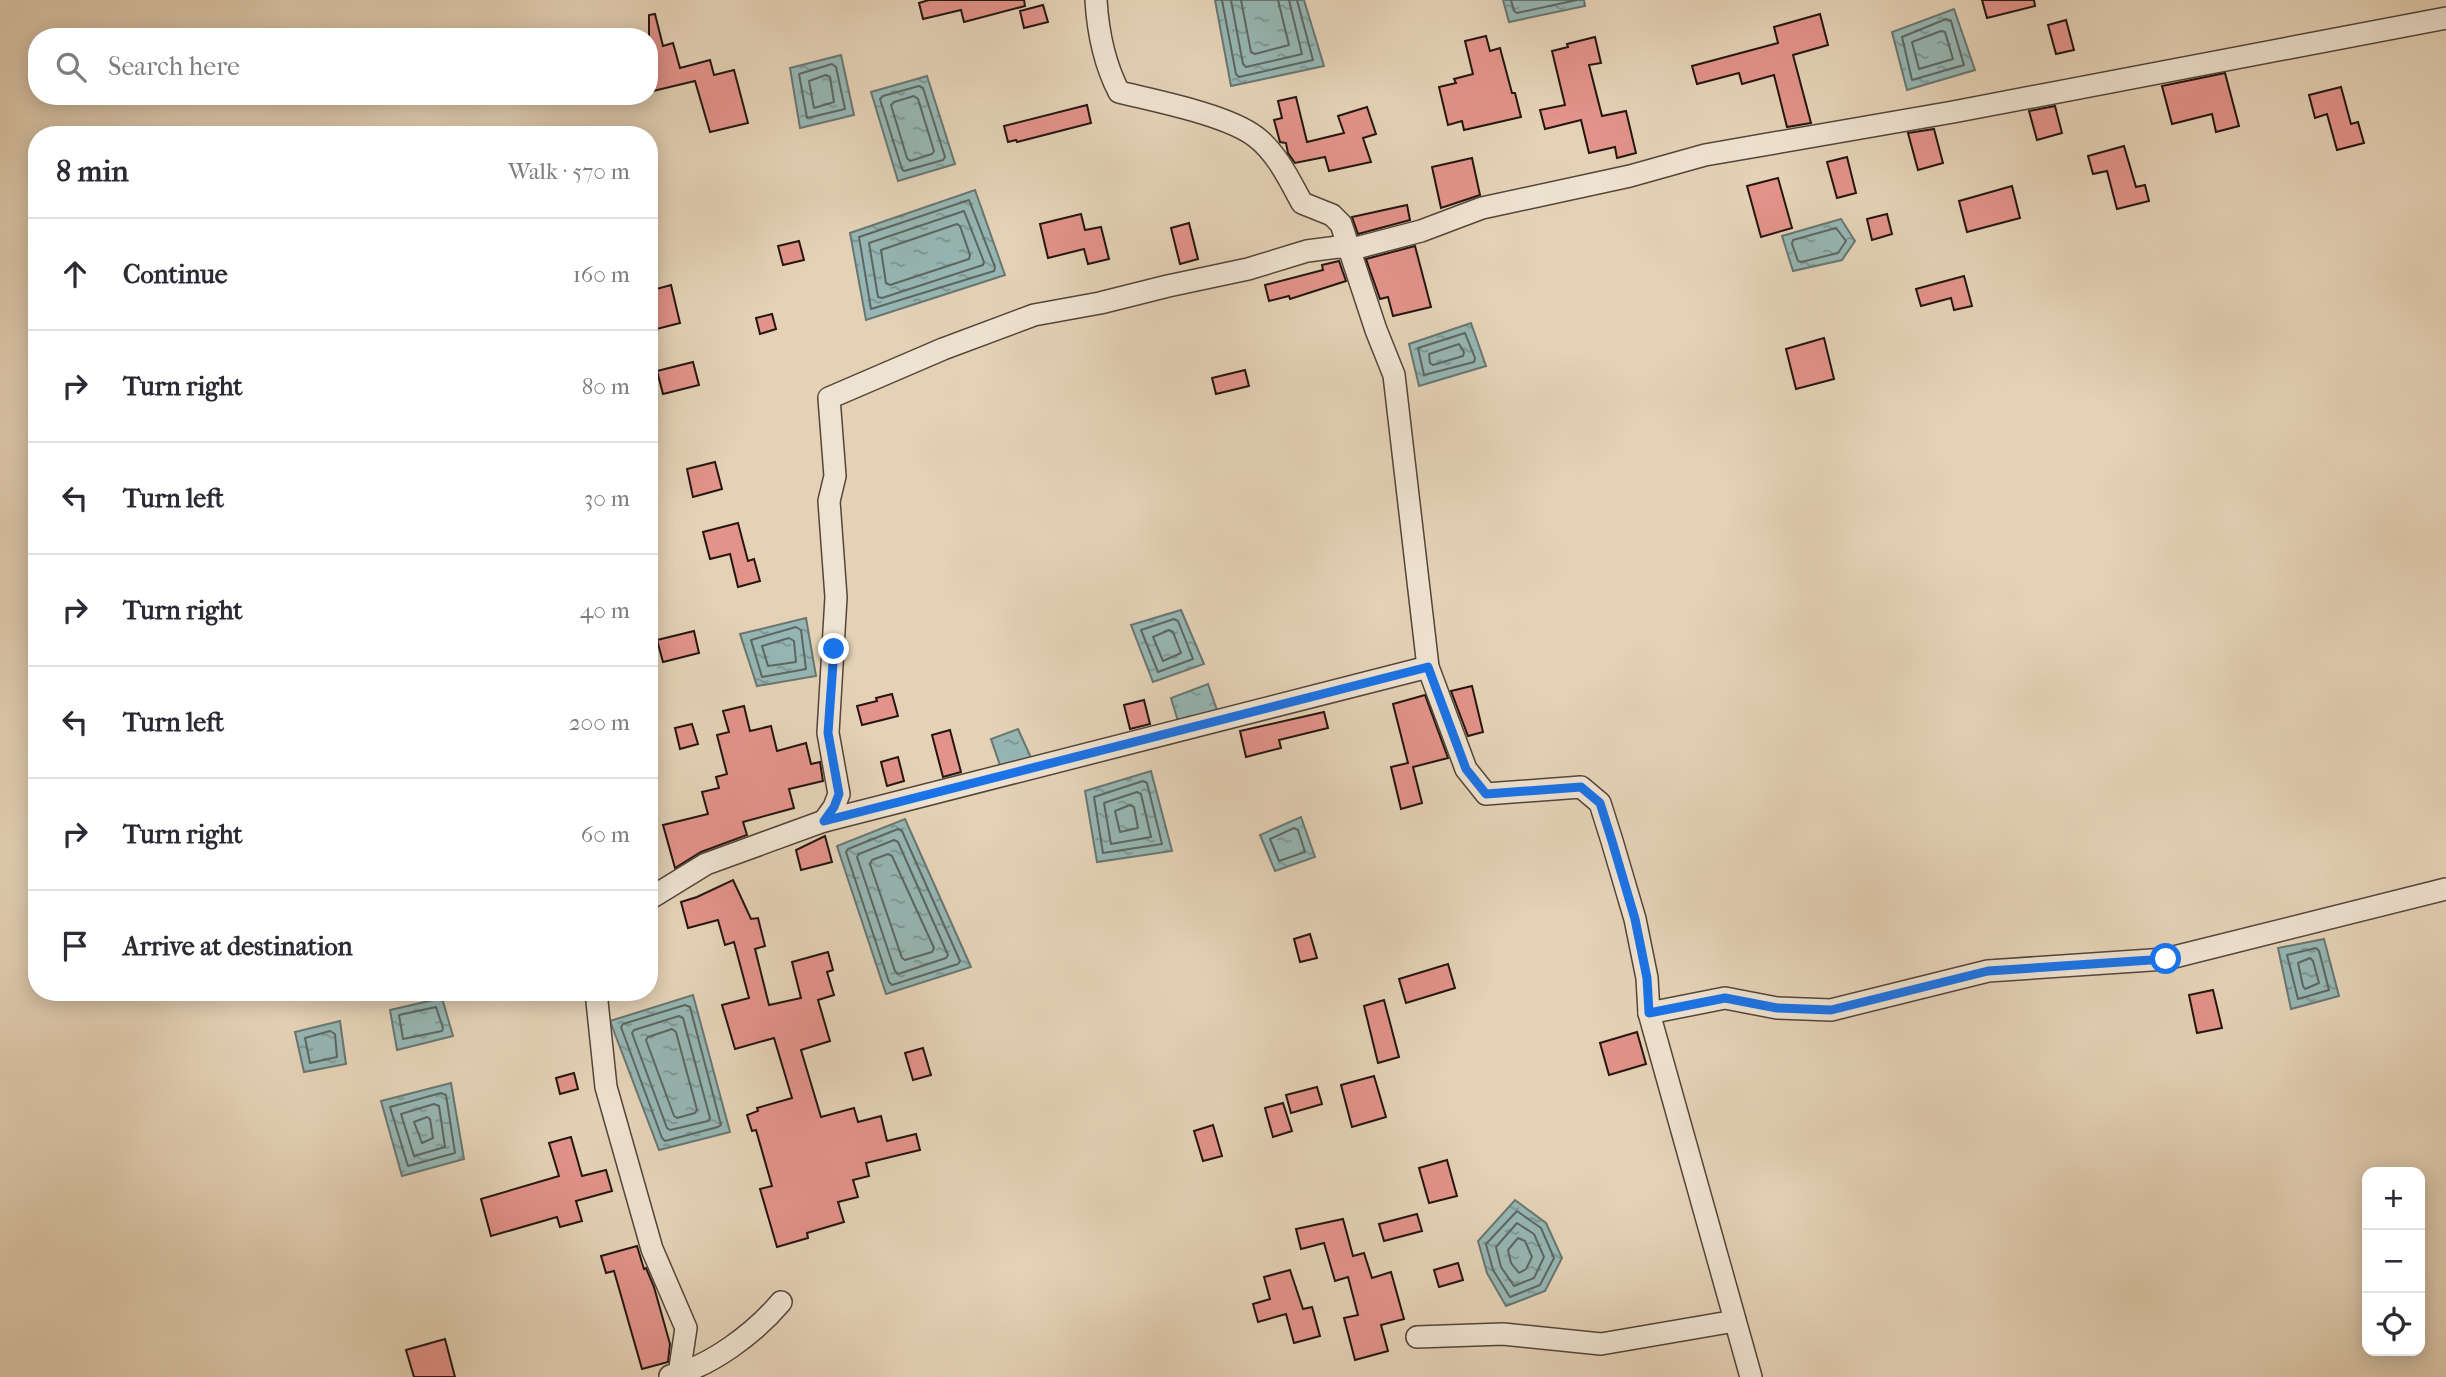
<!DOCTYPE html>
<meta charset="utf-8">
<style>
body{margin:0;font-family:"IM FELL French Canon",serif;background:#f7f7f7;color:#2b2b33}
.controls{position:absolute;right:21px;bottom:21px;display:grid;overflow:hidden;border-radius:14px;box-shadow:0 4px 18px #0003}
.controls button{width:63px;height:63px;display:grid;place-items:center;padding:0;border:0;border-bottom:2px solid #e1e1e2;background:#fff;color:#2b2b33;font:35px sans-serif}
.stop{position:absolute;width:21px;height:21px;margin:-16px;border:5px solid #1a73e8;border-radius:50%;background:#fff}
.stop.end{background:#1a73e8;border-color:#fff;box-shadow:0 2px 7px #0008}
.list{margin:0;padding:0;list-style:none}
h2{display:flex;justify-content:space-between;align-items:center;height:91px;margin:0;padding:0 28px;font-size:30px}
h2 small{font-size:23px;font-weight:400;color:#7c7c81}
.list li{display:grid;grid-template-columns:46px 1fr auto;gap:21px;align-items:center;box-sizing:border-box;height:112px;padding:0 28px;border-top:2px solid #e1e1e2}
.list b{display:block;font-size:26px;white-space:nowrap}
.list em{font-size:23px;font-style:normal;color:#7c7c81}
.icon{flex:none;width:38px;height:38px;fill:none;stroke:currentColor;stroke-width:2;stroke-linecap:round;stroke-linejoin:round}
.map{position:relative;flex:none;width:2446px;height:1377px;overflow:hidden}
.search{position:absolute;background:#fff;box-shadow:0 4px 18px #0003;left:28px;top:28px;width:630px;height:77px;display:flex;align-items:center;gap:18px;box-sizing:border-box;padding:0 24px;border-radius:28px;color:#7c7c81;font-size:26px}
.panel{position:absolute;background:#fff;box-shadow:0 4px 18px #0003;left:28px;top:126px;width:630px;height:875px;border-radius:28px}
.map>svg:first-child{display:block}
.water{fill:url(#water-ripples);stroke:#687672;stroke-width:2}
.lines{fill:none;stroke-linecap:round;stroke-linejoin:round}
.shore{stroke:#5c6662;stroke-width:2}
.building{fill:#e3938a;stroke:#231610;stroke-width:2}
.minor-casing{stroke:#54453a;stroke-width:24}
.minor{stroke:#eee2d0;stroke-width:21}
.route{stroke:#1a73e8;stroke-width:9}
</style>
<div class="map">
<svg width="2446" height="1377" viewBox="0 0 2446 1377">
<defs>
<pattern id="water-ripples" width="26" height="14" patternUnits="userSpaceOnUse" patternTransform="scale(1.75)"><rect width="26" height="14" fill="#96b6b3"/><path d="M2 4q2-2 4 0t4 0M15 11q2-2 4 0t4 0" fill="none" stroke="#7a9390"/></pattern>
</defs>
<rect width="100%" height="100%" fill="#e5d2b6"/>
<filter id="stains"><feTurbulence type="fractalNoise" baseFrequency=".00286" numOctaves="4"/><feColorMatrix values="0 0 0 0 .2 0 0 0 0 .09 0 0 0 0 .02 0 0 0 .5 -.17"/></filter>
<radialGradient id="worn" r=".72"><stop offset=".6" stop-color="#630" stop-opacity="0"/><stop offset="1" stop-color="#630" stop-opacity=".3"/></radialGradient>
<g class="water">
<polygon points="1215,0 1304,0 1324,66 1231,86"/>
<polygon points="1503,0 1584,0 1585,6 1509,22"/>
<polygon points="1954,9 1975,70 1907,90 1892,32"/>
<polygon points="841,55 854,115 800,128 790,68"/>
<polygon points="927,76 955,164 898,181 871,92"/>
<polygon points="975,190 1005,275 866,320 850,233"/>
<polygon points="1841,219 1855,241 1842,260 1793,271 1782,236"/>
<polygon points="1471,323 1486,366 1419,386 1409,344"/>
<polygon points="1181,610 1204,664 1153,682 1131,625"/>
<polygon points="806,618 816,676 757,686 740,634"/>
<polygon points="1208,684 1219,716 1180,728 1171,698"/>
<polygon points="1018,729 1033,762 1002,771 991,739"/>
<polygon points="1151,771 1172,851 1097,862 1085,791"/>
<polygon points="1301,817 1315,857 1275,871 1260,835"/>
<polygon points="905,819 971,967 886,994 837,846"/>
<polygon points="2324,939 2339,996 2291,1009 2278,948"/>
<polygon points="693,995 730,1132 659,1150 610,1021"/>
<polygon points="442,998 453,1036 397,1050 390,1010"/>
<polygon points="340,1021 346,1064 304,1072 295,1032"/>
<polygon points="451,1083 464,1159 402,1176 381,1101"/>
<polygon points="1515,1200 1546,1223 1562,1258 1545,1291 1506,1306 1487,1273 1478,1241"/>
</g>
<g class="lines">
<g class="shore">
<polyline points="1222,0 1236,74 1239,77 1313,60 1297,0"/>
<polyline points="1231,0 1243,64 1246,67 1302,54 1289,0"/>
<polyline points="1241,0 1251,52 1255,54 1289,45 1278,0"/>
<polyline points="1511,0 1514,11 1517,13 1577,0"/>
<polygon points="1946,19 1951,21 1964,65 1912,80 1902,37"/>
<polygon points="1941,31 1945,32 1953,59 1919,69 1912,42"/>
<polygon points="832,64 836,67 845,109 807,118 799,74"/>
<polygon points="826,75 830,77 834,102 814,108 809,81"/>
<polygon points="919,86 923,88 945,157 943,160 904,171 902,169 880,99 883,96"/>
<polygon points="914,96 918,99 934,151 932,154 910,161 907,158 891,105 894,102"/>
<polygon points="969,200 995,267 994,271 871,309 859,237"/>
<polygon points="964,211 984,262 983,265 882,298 878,297 869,243"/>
<polygon points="957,224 960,226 970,255 969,259 890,285 886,283 881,250"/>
<polygon points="1836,228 1846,241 1838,253 1801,262 1798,261 1792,244 1793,240"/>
<polygon points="1465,333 1475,358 1474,362 1424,375 1418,348"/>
<polygon points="1459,344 1464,352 1463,356 1433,365 1430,363 1429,354"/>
<polygon points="1174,619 1178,621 1193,659 1158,672 1141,630"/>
<polygon points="796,627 801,630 806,669 762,677 751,640"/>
<polygon points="1169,630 1173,632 1181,653 1163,661 1153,637"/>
<polygon points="789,638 794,641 796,662 768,666 762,646"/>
<polygon points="1143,781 1147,783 1162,844 1103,853 1094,797"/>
<polygon points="1137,792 1141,794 1151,837 1111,844 1104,803"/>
<polygon points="1130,805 1134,807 1138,828 1120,832 1115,811"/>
<polygon points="1294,828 1298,830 1305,852 1279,861 1270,839"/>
<polygon points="898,829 902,831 960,961 958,964 892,985 889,982 846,852 848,849"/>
<polygon points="894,840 898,842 948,955 946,958 898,974 895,971 857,857 859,854"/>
<polygon points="888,854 892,856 934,948 932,952 905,960 902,958 870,864 872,860"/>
<polygon points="2316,948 2319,951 2329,990 2298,999 2287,955"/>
<polygon points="2310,958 2313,961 2319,983 2305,989 2303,986 2298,963"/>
<polygon points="685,1005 690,1007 721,1125 718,1127 665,1141 662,1138 621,1027 623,1024"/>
<polygon points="436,1007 443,1028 442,1031 403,1039 399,1015"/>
<polygon points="679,1016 683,1018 710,1118 708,1121 670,1130 667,1128 632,1033 634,1030"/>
<polygon points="672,1029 676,1032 697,1110 695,1113 677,1118 674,1116 646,1040 648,1037"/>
<polygon points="330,1031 335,1034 337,1057 310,1063 305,1038"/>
<polygon points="441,1093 446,1095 455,1153 408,1166 390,1107"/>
<polygon points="434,1104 439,1106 445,1147 414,1156 401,1114"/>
<polygon points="427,1117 430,1119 433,1138 422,1143 414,1122"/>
<polygon points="1517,1211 1541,1228 1554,1258 1540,1285 1510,1297 1493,1270 1486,1244"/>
<polygon points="1517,1223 1534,1234 1544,1257 1534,1278 1514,1286 1501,1267 1496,1247"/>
<polygon points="1518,1238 1525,1241 1532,1257 1526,1269 1519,1273 1511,1263 1508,1250"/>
</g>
</g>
<g class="building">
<polygon points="929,0 1024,0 1025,6 964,22 961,10 923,19 919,3"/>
<polygon points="1982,0 2034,0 2035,6 1987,18"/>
<polygon points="1043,5 1048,22 1024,28 1020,11"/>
<polygon points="655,14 663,46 673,43 680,68 710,60 714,75 734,70 748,123 710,132 695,81 649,92 649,15"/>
<polygon points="1820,14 1828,45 1793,55 1811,123 1787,127 1774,75 1742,84 1739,73 1697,84 1692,66 1778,43 1774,27"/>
<polygon points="2066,20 2074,50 2056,54 2048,25"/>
<polygon points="1486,36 1490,51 1500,48 1512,93 1515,93 1521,117 1464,130 1462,121 1448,125 1439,87 1456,83 1454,79 1473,74 1465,41"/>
<polygon points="1595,37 1601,63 1589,65 1602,116 1626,111 1636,153 1617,158 1615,147 1589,153 1581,120 1545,129 1540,110 1565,105 1552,51 1568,47 1567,44"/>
<polygon points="2225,73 2239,126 2216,132 2212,114 2172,124 2162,86"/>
<polygon points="2341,87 2351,124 2358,122 2364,143 2337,150 2327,114 2315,118 2309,95"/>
<polygon points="1296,97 1307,142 1344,133 1338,116 1367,107 1376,134 1363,138 1371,162 1329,171 1325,157 1295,163 1288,153 1286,143 1280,142 1274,120 1282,118 1278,101"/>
<polygon points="1087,105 1091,123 1017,142 1016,140 1008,142 1004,126"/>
<polygon points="2055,106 2062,133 2037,140 2029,111"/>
<polygon points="1934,129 1943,163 1918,170 1908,133"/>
<polygon points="2124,146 2136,187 2145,185 2149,201 2117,209 2107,171 2093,174 2088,156"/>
<polygon points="1847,157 1856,193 1837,198 1827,162"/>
<polygon points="1472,158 1480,195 1441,208 1432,167"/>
<polygon points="1778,178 1792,228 1761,237 1747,186"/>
<polygon points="2012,186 2020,218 1967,232 1959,201"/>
<polygon points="1407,205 1410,220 1358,234 1352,217"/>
<polygon points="1081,214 1085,230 1101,227 1109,259 1088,264 1084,249 1048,258 1040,224"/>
<polygon points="1887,214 1892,234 1872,240 1867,219"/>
<polygon points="1189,223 1198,259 1180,264 1171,228"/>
<polygon points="799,241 804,260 783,265 778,246"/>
<polygon points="1415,246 1431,307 1393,316 1388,297 1380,299 1366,259"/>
<polygon points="1339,261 1346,281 1290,299 1289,296 1269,301 1265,285 1323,270 1322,265"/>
<polygon points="1964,276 1972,306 1954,310 1951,298 1921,306 1916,289"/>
<polygon points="671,285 680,323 649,331 649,291"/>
<polygon points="772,314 776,329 760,334 756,318"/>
<polygon points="1824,338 1834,379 1796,389 1786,349"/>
<polygon points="693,362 699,385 663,394 657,371"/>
<polygon points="1245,370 1249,386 1216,394 1212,378"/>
<polygon points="715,462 722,489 693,497 687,469"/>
<polygon points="738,523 748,561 754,559 760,581 738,587 730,554 710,559 703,532"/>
<polygon points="694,631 699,653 663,662 657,640"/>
<polygon points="1472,686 1483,732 1468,736 1451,691"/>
<polygon points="892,694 898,716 862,725 857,706 877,701 876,698"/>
<polygon points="1425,695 1448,758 1413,767 1422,803 1401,809 1391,767 1408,763 1393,704"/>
<polygon points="1144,700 1150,724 1130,729 1124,705"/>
<polygon points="744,706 750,731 771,726 777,751 806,743 811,764 820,762 823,781 789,789 794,808 743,822 747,835 701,852 675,868 663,825 708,814 702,792 719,788 716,777 727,774 717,735 729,732 723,711"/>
<polygon points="1324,712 1328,728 1279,740 1281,748 1246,757 1240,731"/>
<polygon points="692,724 698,744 680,749 675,728"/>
<polygon points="950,730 961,772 943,777 932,735"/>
<polygon points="898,757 904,781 887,786 881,762"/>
<polygon points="825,836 832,862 801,870 796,850"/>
<polygon points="733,880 751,919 758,918 765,946 755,949 769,1005 801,998 792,962 828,952 833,970 827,972 834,995 818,1000 830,1041 801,1050 821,1117 854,1108 858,1122 881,1116 887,1141 916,1134 920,1150 866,1163 869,1176 853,1180 858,1197 838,1202 844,1222 807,1233 808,1238 777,1247 760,1189 772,1186 756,1130 752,1131 747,1115 758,1111 757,1108 792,1098 774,1038 735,1049 722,1005 749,998 734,942 725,945 718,920 688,928 681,902 697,897"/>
<polygon points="1310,934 1317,958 1300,962 1294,939"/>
<polygon points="1448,964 1455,988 1406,1003 1399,979"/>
<polygon points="2213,990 2222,1028 2197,1033 2189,995"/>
<polygon points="1384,1000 1399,1057 1378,1063 1364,1006"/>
<polygon points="1637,1032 1646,1064 1609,1075 1600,1043"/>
<polygon points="923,1048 931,1075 913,1080 905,1053"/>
<polygon points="574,1073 578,1089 560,1094 556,1078"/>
<polygon points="1374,1076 1386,1117 1352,1127 1341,1085"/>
<polygon points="1317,1087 1322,1104 1291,1113 1286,1095"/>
<polygon points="1283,1103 1292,1131 1273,1137 1265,1108"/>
<polygon points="1213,1125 1222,1156 1203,1161 1194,1131"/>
<polygon points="571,1137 582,1176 606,1170 612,1191 576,1201 582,1221 560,1227 557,1217 491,1236 481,1199 559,1176 549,1143"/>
<polygon points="1447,1160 1457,1196 1429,1203 1419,1168"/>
<polygon points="1417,1214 1422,1231 1384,1241 1379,1224"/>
<polygon points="1343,1219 1353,1256 1364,1253 1372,1278 1391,1272 1404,1319 1381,1325 1388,1351 1355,1360 1344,1318 1358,1315 1348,1277 1335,1281 1324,1243 1301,1249 1296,1229"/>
<polygon points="637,1246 644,1269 646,1268 654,1287 670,1344 668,1362 642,1369 614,1271 606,1273 601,1256"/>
<polygon points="1458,1263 1463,1280 1439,1287 1434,1270"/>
<polygon points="1290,1270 1303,1309 1312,1307 1320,1336 1294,1343 1286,1314 1258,1322 1253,1304 1270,1299 1264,1277"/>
<polygon points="445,1339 455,1377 414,1377 406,1350"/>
</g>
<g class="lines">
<defs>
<g id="minor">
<path d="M1096,0C1098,33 1104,63 1119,92C1156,101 1228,115 1256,137C1277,153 1290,181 1302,203L1332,215L1341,224L1376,330L1394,375L1428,667L1466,769L1486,794L1581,787L1600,803L1612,841L1635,919L1647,978L1649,1013L1725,998L1777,1008L1831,1010L1988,971L2166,959L2446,889"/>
<polyline points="824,821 834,807 839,794 828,733 836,597 829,501 835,476 829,398 943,349 1034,315 1100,303 1168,286 1248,269 1307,251 1338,247 1356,248 1421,231 1482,208 1630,176 1705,155 1953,112 2446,18"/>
<polyline points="649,899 706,864 824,821 1428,667"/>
<polyline points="596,992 606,1087 652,1249 686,1328 679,1374"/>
<polyline points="1649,1013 1751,1377"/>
<polyline points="1417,1337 1503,1334 1601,1344 1735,1321"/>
<path d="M670,1376C710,1367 755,1333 781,1302"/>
</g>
</defs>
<use href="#minor" class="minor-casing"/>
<use href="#minor" class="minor"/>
</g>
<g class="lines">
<polyline class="route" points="834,649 828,733 839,794 834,807 824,821 1428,667 1466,769 1486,794 1581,787 1600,803 1612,841 1635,919 1647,978 1649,1013 1725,998 1777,1008 1831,1010 1988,971 2166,959"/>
</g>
<rect width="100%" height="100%" filter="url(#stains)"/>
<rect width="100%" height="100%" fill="url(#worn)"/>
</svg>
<div class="controls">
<button>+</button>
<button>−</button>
<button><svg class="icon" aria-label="locate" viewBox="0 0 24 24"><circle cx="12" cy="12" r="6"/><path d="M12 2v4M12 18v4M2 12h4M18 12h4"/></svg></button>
</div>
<div class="stop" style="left:2166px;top:959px"></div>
<div class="stop end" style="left:834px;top:649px"></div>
<div class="search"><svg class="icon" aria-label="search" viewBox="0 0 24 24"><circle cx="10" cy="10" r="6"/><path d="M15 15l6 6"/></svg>Search here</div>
<section class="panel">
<h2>8 min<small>Walk · 570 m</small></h2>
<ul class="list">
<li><svg class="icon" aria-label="ahead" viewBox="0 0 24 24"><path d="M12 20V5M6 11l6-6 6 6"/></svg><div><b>Continue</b></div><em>160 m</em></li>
<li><svg class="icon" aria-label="right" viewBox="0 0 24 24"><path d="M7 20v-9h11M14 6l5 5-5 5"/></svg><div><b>Turn right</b></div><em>80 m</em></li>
<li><svg class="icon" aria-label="left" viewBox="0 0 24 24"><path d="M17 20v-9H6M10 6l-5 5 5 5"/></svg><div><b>Turn left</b></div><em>30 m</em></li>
<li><svg class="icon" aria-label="right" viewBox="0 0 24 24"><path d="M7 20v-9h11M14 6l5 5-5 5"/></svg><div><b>Turn right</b></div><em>40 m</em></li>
<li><svg class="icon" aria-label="left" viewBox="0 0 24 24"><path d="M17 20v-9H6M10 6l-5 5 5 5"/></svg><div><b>Turn left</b></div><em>200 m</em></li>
<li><svg class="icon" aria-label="right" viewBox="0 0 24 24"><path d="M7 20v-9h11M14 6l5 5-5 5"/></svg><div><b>Turn right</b></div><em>60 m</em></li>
<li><svg class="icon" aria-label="arrive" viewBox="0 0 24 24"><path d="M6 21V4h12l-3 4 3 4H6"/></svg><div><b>Arrive at destination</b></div></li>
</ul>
</section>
</div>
